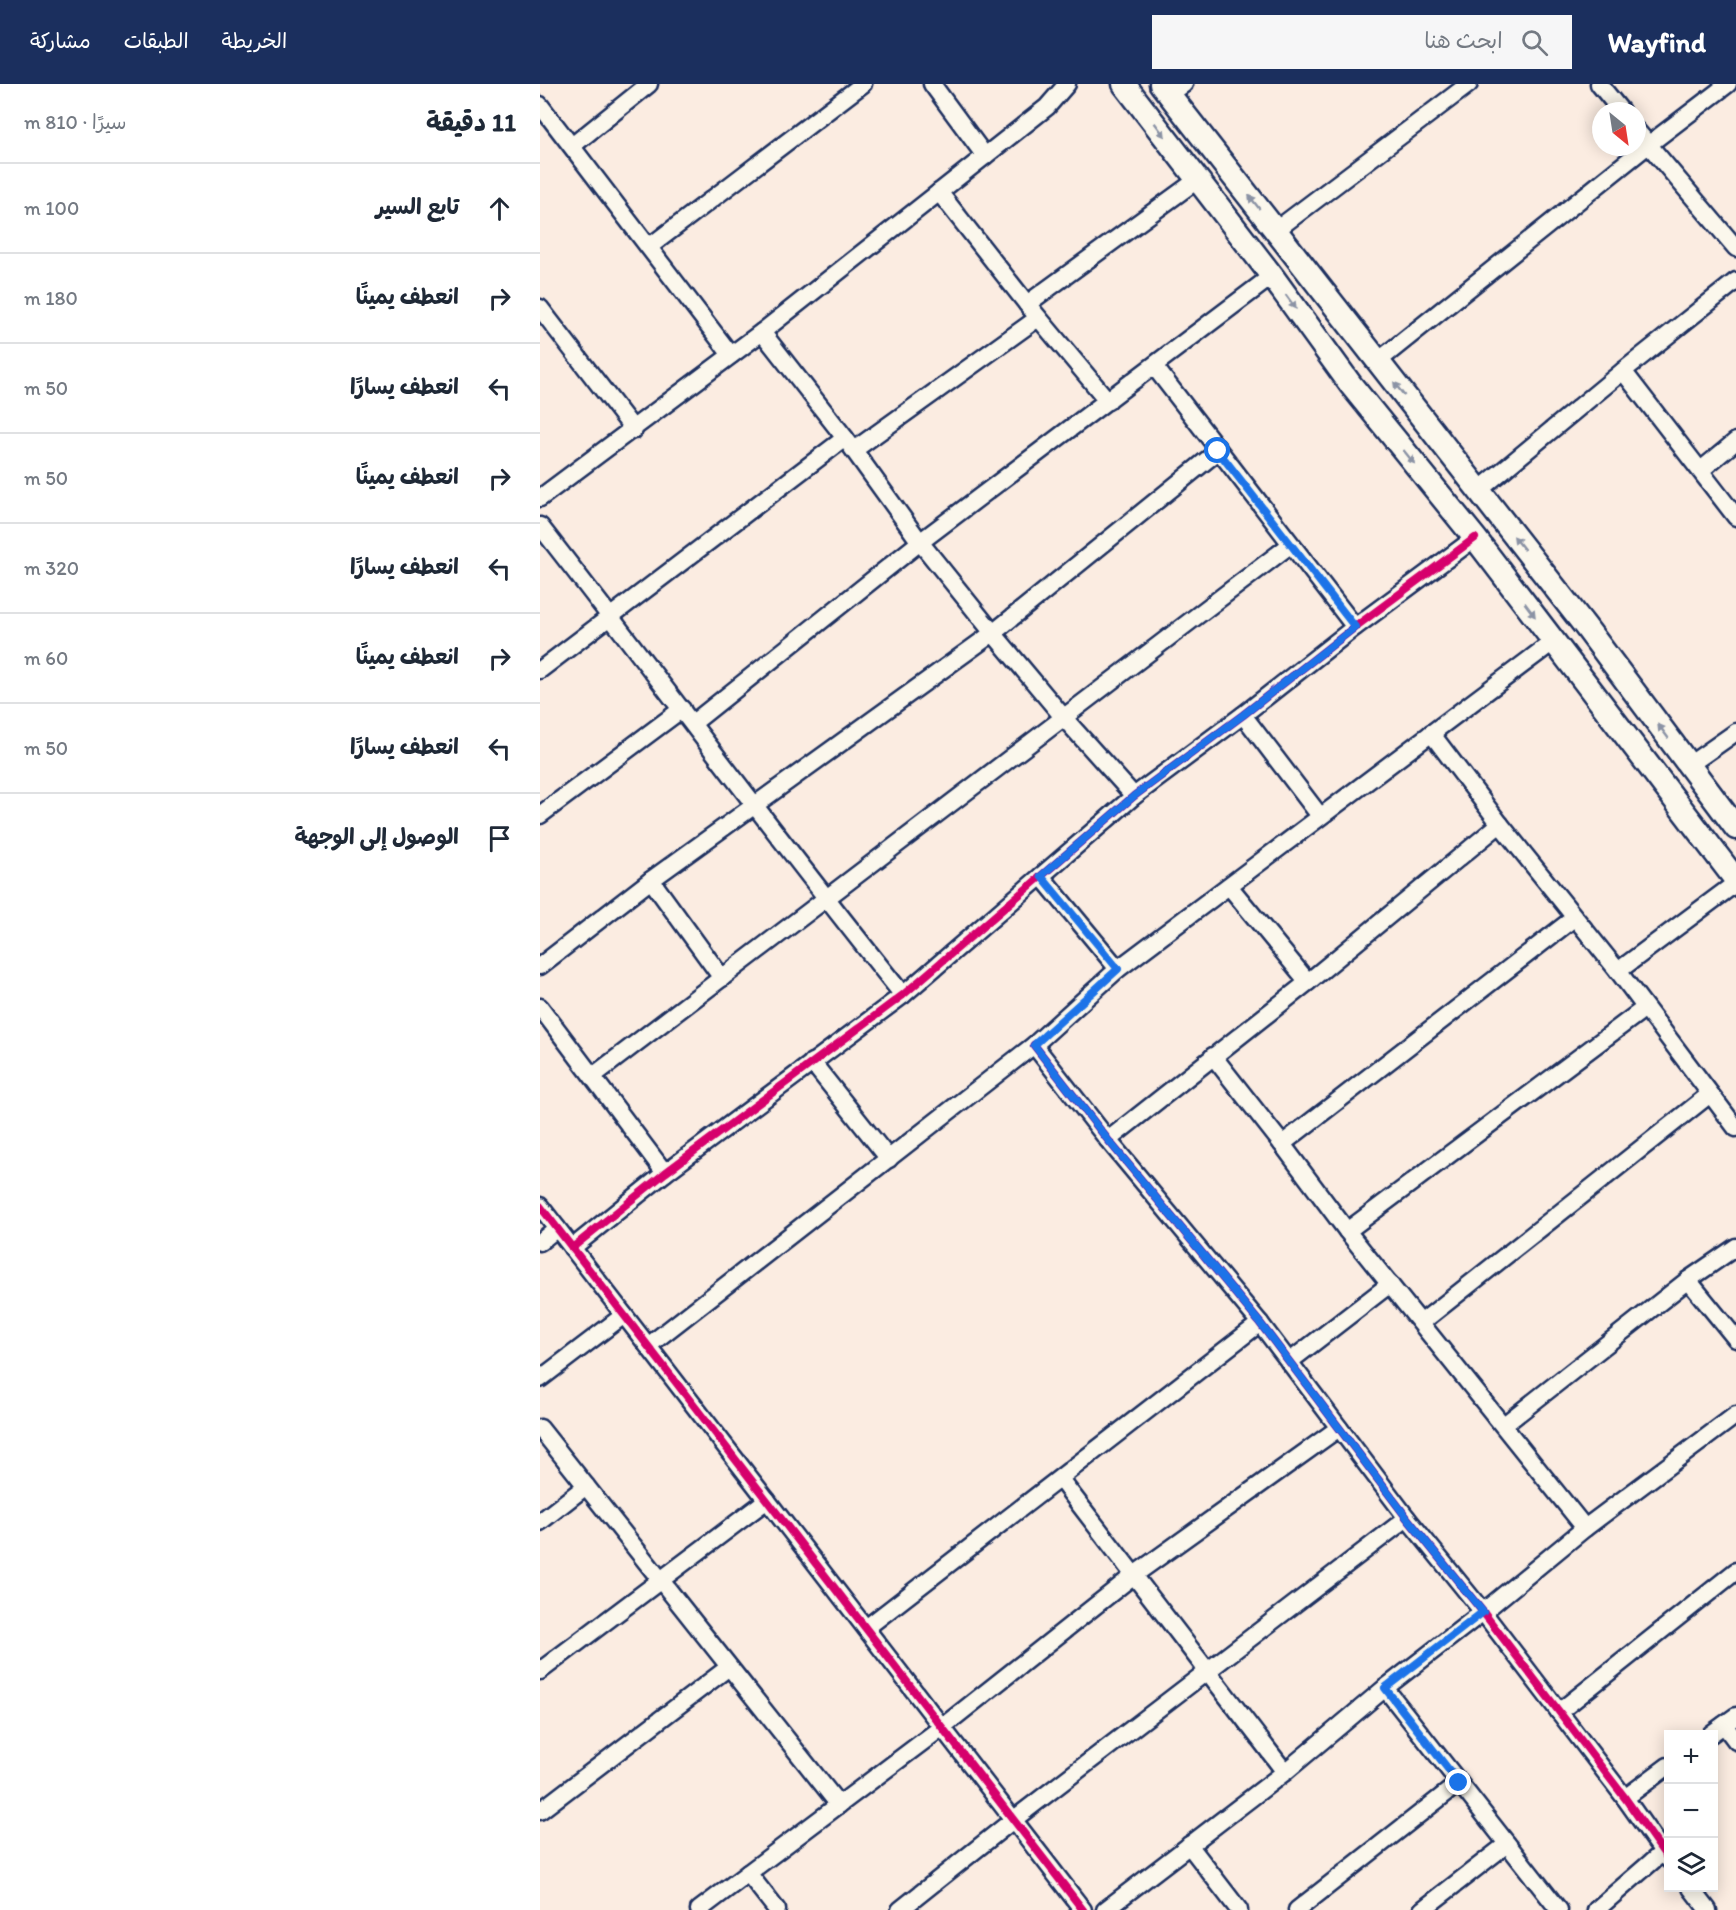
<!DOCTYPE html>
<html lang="ar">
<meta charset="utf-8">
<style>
body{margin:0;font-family:Itim,"Playpen Sans Arabic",sans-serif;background:#f6f6f7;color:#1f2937;direction:rtl}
.controls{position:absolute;right:18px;bottom:18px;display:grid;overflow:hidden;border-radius:0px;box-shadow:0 3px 15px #0003}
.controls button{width:54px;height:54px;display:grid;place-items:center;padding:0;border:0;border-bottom:2px solid #e0e1e3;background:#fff;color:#1f2937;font:30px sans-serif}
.compass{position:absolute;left:1052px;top:18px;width:54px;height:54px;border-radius:50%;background:#fff;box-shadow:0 3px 15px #0003;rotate:150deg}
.stop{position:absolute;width:18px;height:18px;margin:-14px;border:4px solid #1a73e8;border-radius:50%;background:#fff}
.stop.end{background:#1a73e8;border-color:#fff;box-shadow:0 2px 6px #0008}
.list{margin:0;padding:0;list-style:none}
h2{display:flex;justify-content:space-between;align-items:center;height:78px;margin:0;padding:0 24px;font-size:26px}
h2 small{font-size:20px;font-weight:400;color:#747a83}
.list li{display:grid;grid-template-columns:39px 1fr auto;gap:18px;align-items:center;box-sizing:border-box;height:90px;padding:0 24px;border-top:2px solid #e0e1e3}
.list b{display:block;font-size:22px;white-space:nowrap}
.list em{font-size:20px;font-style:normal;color:#747a83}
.icon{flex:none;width:33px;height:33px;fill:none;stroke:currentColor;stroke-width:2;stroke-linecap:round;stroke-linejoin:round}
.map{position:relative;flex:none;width:1196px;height:1826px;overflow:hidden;direction:ltr}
header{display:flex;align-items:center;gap:36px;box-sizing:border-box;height:84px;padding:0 30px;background:#1b2f5e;color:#fff}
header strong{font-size:28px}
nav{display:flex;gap:33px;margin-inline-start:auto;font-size:21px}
.search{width:420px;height:54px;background:#f6f6f7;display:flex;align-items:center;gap:15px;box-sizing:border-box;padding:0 21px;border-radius:0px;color:#747a83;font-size:22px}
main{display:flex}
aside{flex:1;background:#fff}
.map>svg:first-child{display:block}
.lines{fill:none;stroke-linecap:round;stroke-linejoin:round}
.minor-casing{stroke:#1b2f5e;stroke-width:21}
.major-casing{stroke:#1b2f5e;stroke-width:27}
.minor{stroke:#fbf7ec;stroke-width:16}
.major{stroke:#fbf7ec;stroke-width:22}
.cycleway-casing{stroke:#fbf7ec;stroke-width:11}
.cycleway{stroke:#d6006c;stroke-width:8}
.oneway{fill:#8b93a5}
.route{stroke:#1a73e8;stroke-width:8}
</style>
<header>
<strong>Wayfind</strong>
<div class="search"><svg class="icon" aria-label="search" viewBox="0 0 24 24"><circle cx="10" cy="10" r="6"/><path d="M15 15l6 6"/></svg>ابحث هنا</div>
<nav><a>الخريطة</a><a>الطبقات</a><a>مشاركة</a></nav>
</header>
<main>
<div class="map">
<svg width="1196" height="1826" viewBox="0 0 1196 1826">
<rect width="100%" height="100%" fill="#fbece1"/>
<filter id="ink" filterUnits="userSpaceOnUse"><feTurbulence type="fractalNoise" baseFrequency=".0167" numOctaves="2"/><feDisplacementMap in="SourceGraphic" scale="12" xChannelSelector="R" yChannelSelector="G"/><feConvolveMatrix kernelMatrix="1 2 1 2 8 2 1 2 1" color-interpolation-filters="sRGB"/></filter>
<g filter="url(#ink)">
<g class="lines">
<defs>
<g id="minor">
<polyline points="392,0 445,72"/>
<polyline points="1059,0 1081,27"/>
<polyline points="630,10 644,0"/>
<polyline points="0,21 191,271"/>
<polyline points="1097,47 1196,164"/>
<polyline points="32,62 109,0"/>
<polyline points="399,108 487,220 568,317"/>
<polyline points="736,146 929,0"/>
<polyline points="109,163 323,0"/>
<polyline points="487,220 657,96"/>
<polyline points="0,224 94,346"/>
<polyline points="222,248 305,354 380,458 453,549 524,634 594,712"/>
<polyline points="837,278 1108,61 1188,0"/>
<polyline points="614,282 815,543"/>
<polyline points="1083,287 1196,433"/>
<polyline points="314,366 498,234"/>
<polyline points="1161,386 1196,357"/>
<polyline points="938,407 1083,287 1196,197"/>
<polyline points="0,414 222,248 507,23 527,0"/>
<path d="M0,442C122,598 239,757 363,911"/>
<polyline points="0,586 305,354"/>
<polyline points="703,631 780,732"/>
<polyline points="153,639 380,458 732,192"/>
<polyline points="891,649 960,740 1078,887 1196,1044"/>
<polyline points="1149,681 1196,648"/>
<polyline points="0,731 142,625"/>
<polyline points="501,792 578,885"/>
<polyline points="111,796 182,894"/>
<polyline points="689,802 768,898"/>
<polyline points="0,882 111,796 453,549 678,367"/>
<polyline points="1078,887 1196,799"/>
<polyline points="0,923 125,1089"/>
<polyline points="494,961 568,1056 720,1239 867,1434 943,1528 1085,1714 1128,1775"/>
<polyline points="673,972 742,1060 807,1147 1045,1444"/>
<polyline points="272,978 349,1075"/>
<polyline points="53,992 750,461"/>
<polyline points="568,1056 768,898 960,740"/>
<polyline points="742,1060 1034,834"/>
<polyline points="0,1122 543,1826"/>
<polyline points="807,1147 1105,924"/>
<polyline points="0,1158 17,1144"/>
<polyline points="32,1164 125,1089 363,911 594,712 703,631 815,543 935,454"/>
<polyline points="1148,1196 1196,1255"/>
<polyline points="882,1238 1170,1010"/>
<polyline points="108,1262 494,961 578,885 1014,557"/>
<polyline points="749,1278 850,1200"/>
<polyline points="0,1295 84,1231"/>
<polyline points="964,1341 1148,1196 1196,1163"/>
<polyline points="0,1344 299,1721"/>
<polyline points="520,1395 745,1688"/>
<polyline points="0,1438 46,1402"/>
<polyline points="326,1544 720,1239"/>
<polyline points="0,1587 227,1416"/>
<polyline points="845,1604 1019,1826"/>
<polyline points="1019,1628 1196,1487"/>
<polyline points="1184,1641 1196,1657"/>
<polyline points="1171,1650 1196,1632"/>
<polyline points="1085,1714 1128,1682"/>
<polyline points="0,1727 189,1583"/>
<polyline points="649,1761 699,1826"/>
<polyline points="208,1789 237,1826"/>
<polyline points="1151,1804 1168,1826"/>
<polyline points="159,1826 401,1644 594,1491 799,1344"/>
<polyline points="360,1826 473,1736 867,1434"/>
<polyline points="565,1826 745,1688 845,1604 943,1528 1045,1444 1196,1331"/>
<polyline points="757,1826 919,1699"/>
<polyline points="882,1826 967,1760"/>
<polyline points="1056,1826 1123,1768"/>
</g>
<g id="major">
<polyline points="584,0 732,192 811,301 935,454 1196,796"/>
<polyline points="621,0 1045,542 1196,744"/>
</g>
</defs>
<use href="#minor" class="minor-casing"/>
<use href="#major" class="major-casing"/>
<use href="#minor" class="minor"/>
<use href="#major" class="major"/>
<defs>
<g id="cycleway">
<polyline points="494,961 568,1056 720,1239 867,1434 943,1528 1085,1714 1128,1775"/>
<polyline points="0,1122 543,1826"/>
<polyline points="32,1164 125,1089 363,911 594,712 703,631 815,543 935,454"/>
</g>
</defs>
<use href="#cycleway" class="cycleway-casing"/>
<use href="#cycleway" class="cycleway"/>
</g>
<defs><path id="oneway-solid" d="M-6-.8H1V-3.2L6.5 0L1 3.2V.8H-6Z" transform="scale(1.5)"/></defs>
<g class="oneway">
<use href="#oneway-solid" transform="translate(620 46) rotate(53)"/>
<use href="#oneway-solid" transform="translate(714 118) rotate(-128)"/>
<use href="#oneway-solid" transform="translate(751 218) rotate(54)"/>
<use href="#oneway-solid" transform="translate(859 305) rotate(-128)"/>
<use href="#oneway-solid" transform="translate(869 373) rotate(51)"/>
<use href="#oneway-solid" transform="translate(979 459) rotate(-128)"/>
<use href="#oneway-solid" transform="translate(990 526) rotate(53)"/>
<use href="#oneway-solid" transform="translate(1123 647) rotate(-127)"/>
</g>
</g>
<g class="lines" filter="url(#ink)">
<polyline class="route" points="678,367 815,543 703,631 594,712 501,792 578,885 494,961 568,1056 720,1239 867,1434 943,1528 845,1604 919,1699"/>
</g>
</svg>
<div class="controls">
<button>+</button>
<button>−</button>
<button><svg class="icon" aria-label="layers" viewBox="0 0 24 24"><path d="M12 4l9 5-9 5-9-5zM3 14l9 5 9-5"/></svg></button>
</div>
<svg class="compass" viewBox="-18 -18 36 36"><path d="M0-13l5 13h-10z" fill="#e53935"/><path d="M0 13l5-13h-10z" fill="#747a83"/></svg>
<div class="stop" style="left:678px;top:367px"></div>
<div class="stop end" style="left:919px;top:1699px"></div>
</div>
<aside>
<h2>11 دقيقة<small>سيرًا · 810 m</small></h2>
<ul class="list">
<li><svg class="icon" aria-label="ahead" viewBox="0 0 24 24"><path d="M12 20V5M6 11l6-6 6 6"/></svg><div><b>تابع السير</b></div><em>100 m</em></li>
<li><svg class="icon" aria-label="right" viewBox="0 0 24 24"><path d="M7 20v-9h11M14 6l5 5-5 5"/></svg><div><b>انعطف يمينًا</b></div><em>180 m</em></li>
<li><svg class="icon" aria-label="left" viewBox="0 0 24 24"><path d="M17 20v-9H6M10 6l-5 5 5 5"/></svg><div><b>انعطف يسارًا</b></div><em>50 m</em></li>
<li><svg class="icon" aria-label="right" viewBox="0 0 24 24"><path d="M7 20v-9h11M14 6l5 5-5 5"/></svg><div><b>انعطف يمينًا</b></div><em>50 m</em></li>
<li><svg class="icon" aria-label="left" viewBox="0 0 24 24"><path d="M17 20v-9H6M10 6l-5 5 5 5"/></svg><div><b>انعطف يسارًا</b></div><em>320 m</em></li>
<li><svg class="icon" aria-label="right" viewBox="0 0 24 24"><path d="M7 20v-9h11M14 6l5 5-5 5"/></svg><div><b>انعطف يمينًا</b></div><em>60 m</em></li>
<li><svg class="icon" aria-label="left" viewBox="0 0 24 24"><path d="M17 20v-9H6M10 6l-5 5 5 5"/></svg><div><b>انعطف يسارًا</b></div><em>50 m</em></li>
<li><svg class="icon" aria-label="arrive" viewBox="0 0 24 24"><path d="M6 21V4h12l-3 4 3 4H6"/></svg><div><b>الوصول إلى الوجهة</b></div></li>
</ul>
</aside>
</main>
